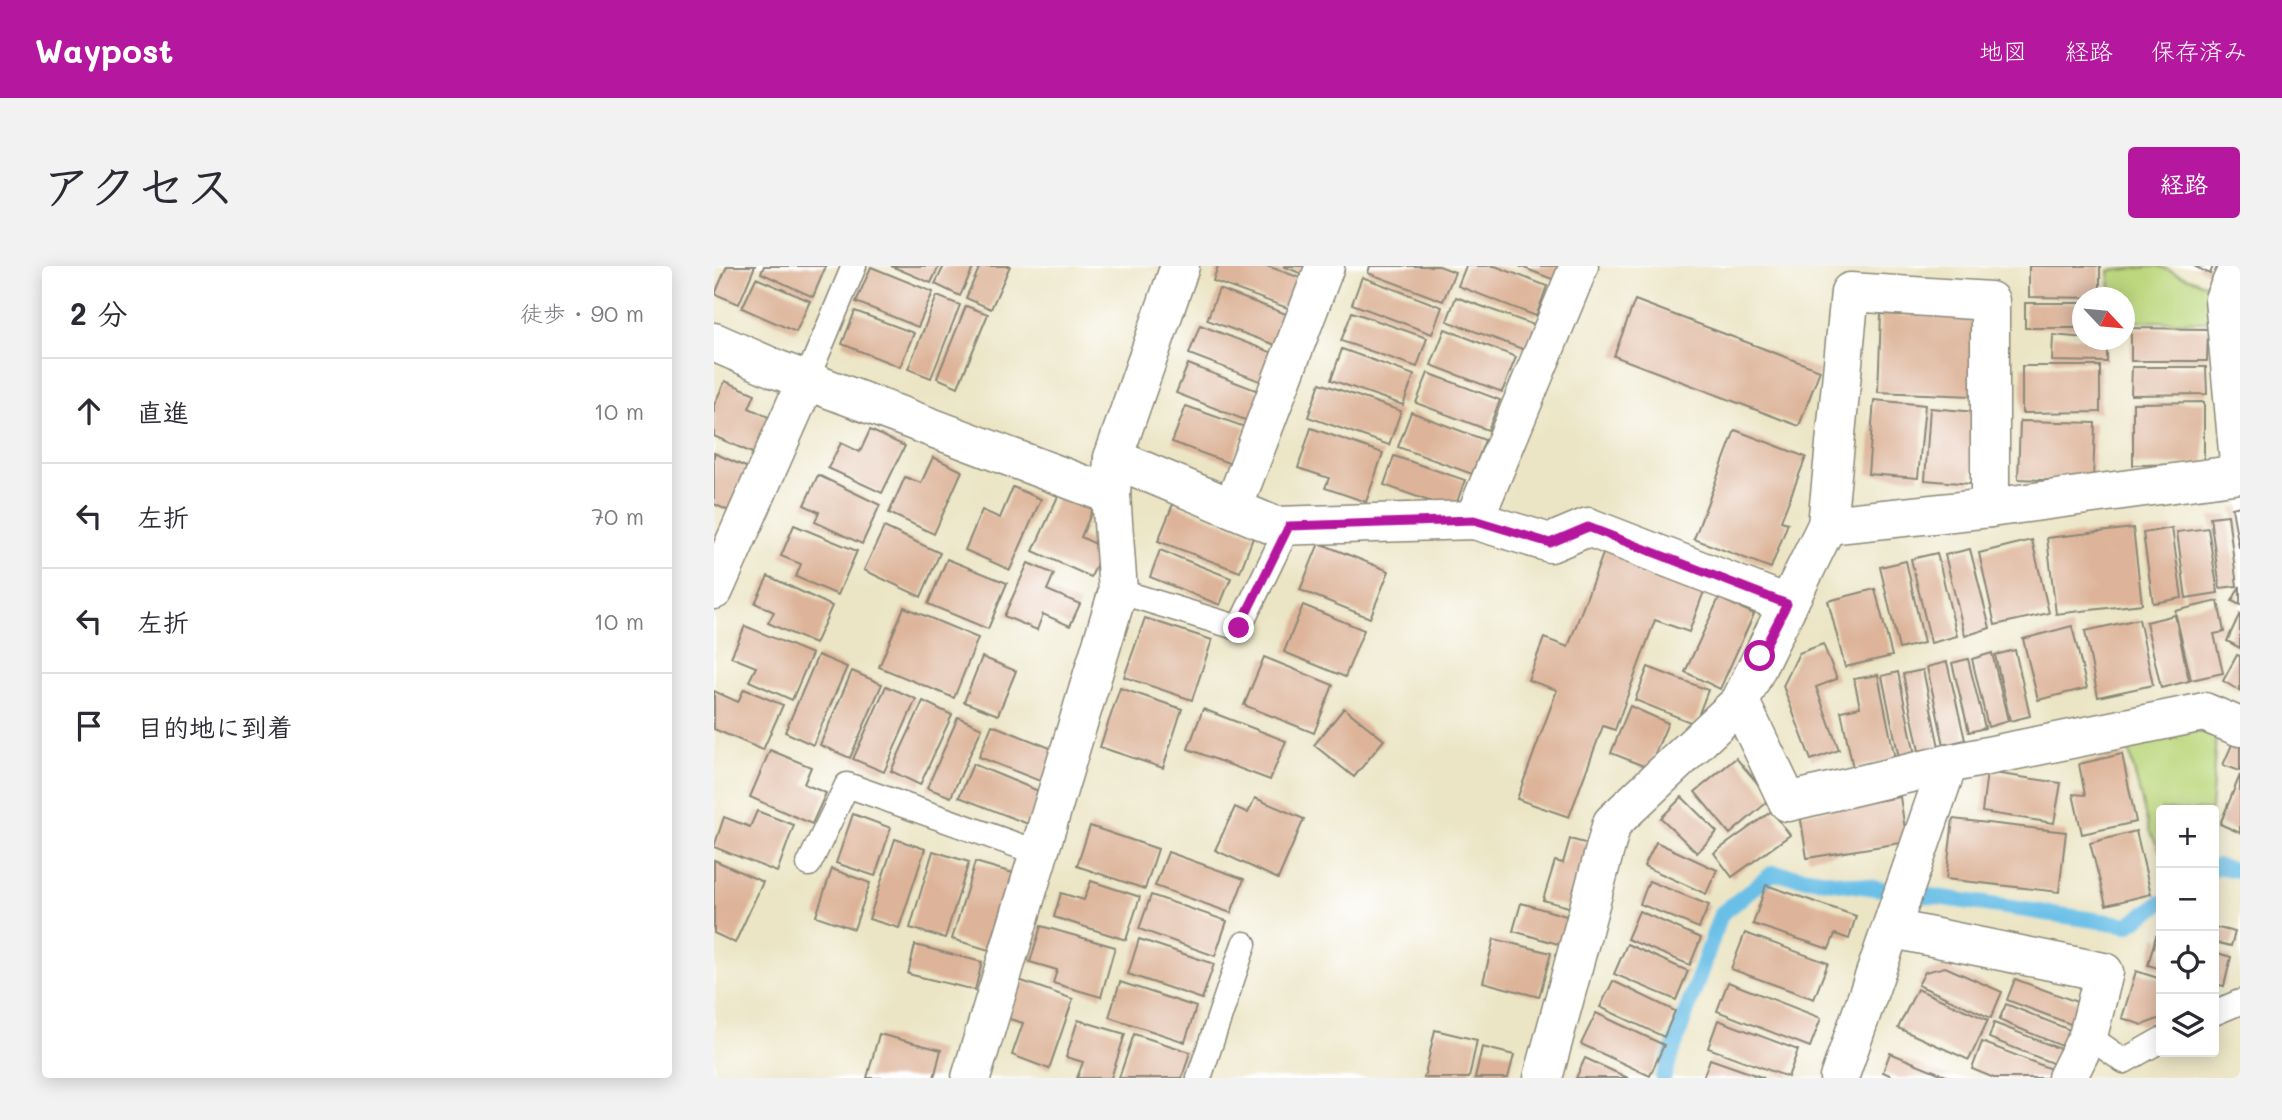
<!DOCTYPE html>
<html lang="ja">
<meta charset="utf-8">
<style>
body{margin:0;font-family:Mali,"Klee One",sans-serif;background:#f2f2f3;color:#2b2b33}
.controls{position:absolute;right:21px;bottom:21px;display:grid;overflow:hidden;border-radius:7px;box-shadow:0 4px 18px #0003}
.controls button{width:63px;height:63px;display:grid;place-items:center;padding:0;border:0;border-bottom:2px solid #e1e1e2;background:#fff;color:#2b2b33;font:35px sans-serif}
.compass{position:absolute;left:1358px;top:21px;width:63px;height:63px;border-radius:50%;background:#fff;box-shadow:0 4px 18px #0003;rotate:116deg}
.stop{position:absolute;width:21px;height:21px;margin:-16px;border:5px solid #b5179e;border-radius:50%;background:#fff}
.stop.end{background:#b5179e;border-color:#fff;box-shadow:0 2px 7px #0008}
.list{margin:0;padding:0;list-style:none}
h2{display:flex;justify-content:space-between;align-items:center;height:91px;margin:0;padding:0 28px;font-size:30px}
h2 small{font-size:23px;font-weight:400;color:#7c7c81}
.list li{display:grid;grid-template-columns:46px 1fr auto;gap:21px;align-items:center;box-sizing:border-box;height:105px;padding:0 28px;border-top:2px solid #e1e1e2}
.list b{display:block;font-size:26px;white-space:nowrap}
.list em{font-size:23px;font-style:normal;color:#7c7c81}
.icon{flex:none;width:38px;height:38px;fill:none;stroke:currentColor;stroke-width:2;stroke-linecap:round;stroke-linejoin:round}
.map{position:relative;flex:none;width:1526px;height:812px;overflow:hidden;border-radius:7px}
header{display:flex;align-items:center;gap:42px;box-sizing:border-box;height:98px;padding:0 35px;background:#b5179e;color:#fff}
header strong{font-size:33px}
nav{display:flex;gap:38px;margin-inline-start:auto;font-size:24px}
.intro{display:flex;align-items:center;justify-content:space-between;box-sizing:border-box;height:168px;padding:0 42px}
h1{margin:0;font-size:49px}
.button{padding:18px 32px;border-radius:7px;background:#b5179e;color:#fff;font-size:24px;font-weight:700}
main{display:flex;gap:42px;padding:0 42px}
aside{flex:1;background:#fff;border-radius:7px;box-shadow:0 4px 18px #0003}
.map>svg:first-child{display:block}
.green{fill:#bcd77d;stroke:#748154;stroke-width:2}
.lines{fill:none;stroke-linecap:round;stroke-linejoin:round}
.stream{stroke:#6abfe7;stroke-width:16}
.building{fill:#ddb499}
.lane-casing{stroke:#8b8878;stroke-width:27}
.street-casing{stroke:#8b8878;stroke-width:41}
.lane{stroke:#fff;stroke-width:24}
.street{stroke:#fff;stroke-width:38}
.route{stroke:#b5179e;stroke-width:9}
</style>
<header>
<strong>Waypost</strong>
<nav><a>地図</a><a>経路</a><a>保存済み</a></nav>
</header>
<div class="intro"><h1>アクセス</h1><a class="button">経路</a></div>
<main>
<aside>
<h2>2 分<small>徒歩 · 90 m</small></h2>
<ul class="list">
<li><svg class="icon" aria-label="ahead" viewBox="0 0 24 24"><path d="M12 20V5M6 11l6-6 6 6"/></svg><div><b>直進</b></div><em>10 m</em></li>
<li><svg class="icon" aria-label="left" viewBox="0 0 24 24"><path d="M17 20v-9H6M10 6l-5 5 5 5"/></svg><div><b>左折</b></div><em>70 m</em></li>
<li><svg class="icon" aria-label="left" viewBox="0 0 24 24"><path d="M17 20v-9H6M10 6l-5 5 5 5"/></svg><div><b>左折</b></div><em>10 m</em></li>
<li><svg class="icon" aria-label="arrive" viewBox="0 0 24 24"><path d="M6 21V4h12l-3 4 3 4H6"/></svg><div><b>目的地に到着</b></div></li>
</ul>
</aside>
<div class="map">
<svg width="1526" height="812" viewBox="0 0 1526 812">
<rect width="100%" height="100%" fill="#fff"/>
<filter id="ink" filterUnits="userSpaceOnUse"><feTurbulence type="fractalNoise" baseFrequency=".0143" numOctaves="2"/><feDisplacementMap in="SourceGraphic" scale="14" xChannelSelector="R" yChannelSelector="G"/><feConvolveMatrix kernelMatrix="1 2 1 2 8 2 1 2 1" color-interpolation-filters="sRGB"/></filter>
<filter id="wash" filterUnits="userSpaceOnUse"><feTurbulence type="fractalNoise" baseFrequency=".00686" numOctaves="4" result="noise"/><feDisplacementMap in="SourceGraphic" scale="28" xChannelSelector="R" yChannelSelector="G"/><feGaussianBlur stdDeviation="1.57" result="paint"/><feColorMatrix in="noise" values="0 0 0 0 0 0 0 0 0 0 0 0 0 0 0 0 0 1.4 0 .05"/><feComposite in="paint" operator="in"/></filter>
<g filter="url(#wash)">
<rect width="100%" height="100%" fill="#ebe5c5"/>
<g class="green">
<polygon points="1444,0 1498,21 1499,56 1411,55 1410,32 1398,31 1395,5"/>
<polygon points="1486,461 1502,469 1497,544 1447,544 1447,587 1435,564 1413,477"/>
</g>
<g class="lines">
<g class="stream">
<polyline points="1500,602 1503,600 1526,605"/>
<polyline points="949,812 1007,648 1059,607 1414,659 1447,637"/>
</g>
</g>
<g id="blocks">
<g class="building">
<polygon points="13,0 41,0 25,38 1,28"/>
<polygon points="50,0 112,0 99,31 47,7"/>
<polygon points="177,0 225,0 217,17"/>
<polygon points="230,0 260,0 246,30 221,18"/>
<polygon points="266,0 296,0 277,43 252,32"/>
<polygon points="504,0 553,0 590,13 579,44 499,15"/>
<polygon points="569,0 599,0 595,11"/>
<polygon points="656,0 725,0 741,6 729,35 654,7"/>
<polygon points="752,0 781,0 833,20 822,50 744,20"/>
<polygon points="805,0 849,0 843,15"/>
<polygon points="1315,0 1386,0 1386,32 1315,31"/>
<polygon points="1480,0 1499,0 1496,8"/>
<polygon points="157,1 219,26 204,61 142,36"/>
<polygon points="648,11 728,41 718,68 638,38"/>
<polygon points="42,12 96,35 82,66 28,42"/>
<polygon points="505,23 575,49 564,80 493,54"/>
<polygon points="223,30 246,39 217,112 194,103"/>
<polygon points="742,31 820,59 811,84 733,55"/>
<polygon points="921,34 1106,104 1085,160 900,90"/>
<rect x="1311" y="37" width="57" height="25"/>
<polygon points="252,40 274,48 244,121 223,112"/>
<polygon points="141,45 200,67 186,101 128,78"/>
<polygon points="638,46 713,72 703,101 627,75"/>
<polygon points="1167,48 1261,52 1258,130 1164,126"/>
<polygon points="486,59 562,88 551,117 475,88"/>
<polygon points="1417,62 1494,63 1493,95 1417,95"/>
<polygon points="731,63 802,91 788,126 717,99"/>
<polygon points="1339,69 1393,74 1393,96 1338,95"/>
<polygon points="628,83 700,109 689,139 617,114"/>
<polygon points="474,98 547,126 536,156 462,127"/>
<polygon points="1308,100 1386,100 1386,146 1308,147"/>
<polygon points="1418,101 1492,101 1493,128 1417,129"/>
<polygon points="714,107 786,134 774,164 702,137"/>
<polygon points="11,115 41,128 35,142 63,155 47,191 0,170 0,139"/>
<polygon points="606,117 687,145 675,179 594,151"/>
<polygon points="1160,134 1211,139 1204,212 1154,208"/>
<polygon points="1490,136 1490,198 1419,199 1419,137"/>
<polygon points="472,140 531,161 517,198 458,176"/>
<polygon points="1216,142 1262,146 1257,218 1211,214"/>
<polygon points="697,146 771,174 758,208 684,181"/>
<polygon points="1306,155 1381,157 1379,216 1304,213"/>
<polygon points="597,162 669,187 652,236 611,222 615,212 584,202"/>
<polygon points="156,164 191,180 168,227 114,202 127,177 146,186"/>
<polygon points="1021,164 1092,191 1067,255 1074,257 1057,302 980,273"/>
<polygon points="0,187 41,205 21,248 0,238"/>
<polygon points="680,190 751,214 740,244 670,219"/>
<polygon points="219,191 248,205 220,268 175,247 191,211 207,217"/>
<polygon points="104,209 166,239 148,278 101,256 105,246 90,239"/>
<polygon points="299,221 327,233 296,304 251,284 268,244 286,252"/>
<polygon points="345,228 379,243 367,271 390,282 377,311 319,285"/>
<polygon points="459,238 540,269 526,306 444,275"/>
<polygon points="1526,240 1526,282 1525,282 1518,242"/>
<polygon points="1514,249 1523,320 1506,322 1496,251"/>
<polygon points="80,259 143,285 124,329 82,311 87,298 67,290"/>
<polygon points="170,261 226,287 207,331 150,304"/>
<polygon points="1419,262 1428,338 1342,348 1333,272"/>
<polygon points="1458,262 1468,332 1439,337 1429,267"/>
<polygon points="1494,262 1504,327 1472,332 1463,266"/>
<polygon points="1318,274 1335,347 1281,359 1265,287"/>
<polygon points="605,277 675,305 656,352 586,324"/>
<polygon points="892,280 993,317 975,366 941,354 901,464 889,460 855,551 803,533 843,424 814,414 830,372 854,381"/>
<polygon points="1256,283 1276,362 1251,370 1231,289"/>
<polygon points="446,284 517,312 506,339 436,311"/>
<polygon points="1223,287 1243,370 1217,377 1197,293"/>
<polygon points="233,293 293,317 274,363 214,338"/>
<polygon points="1192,295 1210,377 1185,383 1166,301"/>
<polygon points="314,297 340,308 333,324 366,338 356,360 329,348 323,364 290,350"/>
<polygon points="54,310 118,340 101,378 54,357 60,346 41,337"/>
<polygon points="1526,320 1526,339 1518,335"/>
<polygon points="1161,323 1178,390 1131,401 1114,335"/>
<polygon points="1005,332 1040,348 1006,423 971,406"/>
<polygon points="1504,335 1510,366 1500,368 1509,407 1477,414 1461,345"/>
<polygon points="589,339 650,364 631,411 570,386"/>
<polygon points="190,341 264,372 240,432 165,401"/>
<polygon points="1526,347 1526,382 1513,375"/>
<polygon points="1461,349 1475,415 1447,422 1432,356"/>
<polygon points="431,352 498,374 478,434 410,411"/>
<polygon points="1425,353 1439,419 1384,431 1371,365"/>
<polygon points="31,360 98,388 78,434 35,415 42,401 17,391"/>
<polygon points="1358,360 1373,422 1324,434 1309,373"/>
<polygon points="1109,378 1123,413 1102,421 1125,484 1097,494 1069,420 1085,387"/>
<polygon points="1301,384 1316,450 1296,455 1281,389"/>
<polygon points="1278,387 1294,455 1274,461 1258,393"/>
<polygon points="104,389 133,401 99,479 71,466"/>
<polygon points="1523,389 1526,390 1526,425 1509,415"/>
<polygon points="268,391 302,405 284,449 250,436"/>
<polygon points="550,391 619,419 600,467 530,439"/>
<polygon points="1254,393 1271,462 1255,466 1238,397"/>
<polygon points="1233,396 1251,474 1230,479 1213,401"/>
<polygon points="934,401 994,424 981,458 921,434"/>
<polygon points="1209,404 1225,481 1205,485 1189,408"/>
<polygon points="138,405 168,418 136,492 106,479"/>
<polygon points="1184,406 1201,489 1185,492 1168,410"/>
<polygon points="1164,409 1181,493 1139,502 1127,445 1146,441 1140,413"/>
<polygon points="172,420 202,433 170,506 139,493"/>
<polygon points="406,422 468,443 449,502 386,481"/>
<polygon points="30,423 69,439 49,484 0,463 0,425 24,436"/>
<polygon points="209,435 238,449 206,519 177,505"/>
<polygon points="916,440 954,457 935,502 897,487"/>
<polygon points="630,442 670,474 640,511 600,479"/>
<polygon points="489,443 572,475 556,514 474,483"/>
<polygon points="244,451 268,462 237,531 213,522"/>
<polygon points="278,459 344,485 331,517 265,491"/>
<polygon points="1523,467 1526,469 1526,505 1509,499"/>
<polygon points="56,484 97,501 90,518 112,527 98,558 36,531"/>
<polygon points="1408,488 1422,556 1368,568 1359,528 1371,529 1365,498"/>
<polygon points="1022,492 1057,533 1016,568 981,526"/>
<polygon points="259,498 327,526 314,558 245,531"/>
<polygon points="1273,506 1347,517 1340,557 1268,546"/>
<polygon points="1526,509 1526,567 1506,558"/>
<polygon points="968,531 1003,566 983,587 947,552"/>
<polygon points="1186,531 1193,576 1093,592 1086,548"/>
<polygon points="541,532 590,553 564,613 501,584 521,541 534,547"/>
<polygon points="43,545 80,559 63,606 0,581 10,551 36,561"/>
<polygon points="1058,545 1076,569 1018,611 1000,587"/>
<polygon points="139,548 177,562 161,610 122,597"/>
<polygon points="1239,553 1352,566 1345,626 1232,613"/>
<polygon points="376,560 444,583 431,623 363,600"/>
<polygon points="1422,565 1437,628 1392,639 1376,577"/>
<polygon points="1447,566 1447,584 1441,582"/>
<polygon points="181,573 211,583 185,662 155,653"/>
<polygon points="856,573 881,580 862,643 829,634 841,595 849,597"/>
<polygon points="942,576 1003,604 992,628 930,600"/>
<polygon points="219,585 255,596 231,672 196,662"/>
<polygon points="454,586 530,613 517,647 441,620"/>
<polygon points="0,594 49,616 21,677 0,667"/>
<polygon points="261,596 299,607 275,684 238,673"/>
<polygon points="118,603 156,617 140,663 102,650"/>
<polygon points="377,615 426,631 412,674 340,651 347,627 370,634"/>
<polygon points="935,615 995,639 985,662 926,638"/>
<polygon points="1052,619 1142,650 1135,673 1121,668 1115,683 1039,658"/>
<polygon points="437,629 513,655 501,690 425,663"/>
<polygon points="807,637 859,652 851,680 799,665"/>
<polygon points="925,645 987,672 976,699 913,673"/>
<polygon points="327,660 401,681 387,731 339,717 343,704 316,696"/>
<polygon points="1500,661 1521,666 1517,680 1500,676"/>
<polygon points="1031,667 1114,697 1100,733 1017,703"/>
<polygon points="1442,670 1447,672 1447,703 1434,699"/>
<polygon points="425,673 500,698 488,733 414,708"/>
<polygon points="780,673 837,687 825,731 769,716"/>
<polygon points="913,678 974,705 962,734 900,708"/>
<polygon points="201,679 268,696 261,724 194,708"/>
<polygon points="1500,686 1517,691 1510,720 1500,718"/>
<polygon points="1231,701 1288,726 1277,752 1204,719 1211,706"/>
<polygon points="1422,705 1447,713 1447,752 1428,759 1408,752"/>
<polygon points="1301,713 1366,737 1359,759 1293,734"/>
<polygon points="305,714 359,733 335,803 298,789 309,757 292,752"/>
<polygon points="899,715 961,745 950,771 886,741"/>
<polygon points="406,716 482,741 471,776 395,751"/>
<polygon points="1014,716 1107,752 1096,781 1003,745"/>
<polygon points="1203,723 1274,754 1255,794 1184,762"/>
<polygon points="1292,738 1356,764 1350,781 1285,754"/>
<polygon points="882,747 950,779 936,810 867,778"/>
<polygon points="364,754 411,768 397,812 363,812 369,796 352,791"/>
<polygon points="1004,754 1084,784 1074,811 994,782"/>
<polygon points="1280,757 1349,784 1343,799 1275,772"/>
<polygon points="721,764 763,774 755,812 710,812"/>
<polygon points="165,768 227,784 220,812 153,812"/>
<polygon points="420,768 476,786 468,812 405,812"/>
<polygon points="1268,776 1337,803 1334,812 1280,812 1258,803"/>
<polygon points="768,781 800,789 794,812 761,812"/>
<polygon points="1176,787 1237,812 1182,812 1169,806"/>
<polygon points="871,792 914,812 862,812"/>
<polygon points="996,793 1050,812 989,812"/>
</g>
</g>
</g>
<g filter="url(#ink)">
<use href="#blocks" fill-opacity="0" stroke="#8b8878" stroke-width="2"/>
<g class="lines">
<defs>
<g id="lane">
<polyline points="92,115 140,0"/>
<polyline points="404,325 525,362 575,259"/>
<polyline points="95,598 133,519 325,587"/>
<polyline points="1500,747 1526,736"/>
<polyline points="1374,770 1410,795 1447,774"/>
<polyline points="485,812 530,678"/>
</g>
<g id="street">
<polyline points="1525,0 1510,33 1526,207"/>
<polyline points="0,76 62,103 397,229"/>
<polyline points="399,192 561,260 760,254 836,277 874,261 1073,338"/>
<polyline points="519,242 611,0"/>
<polyline points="760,254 865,0"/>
<polyline points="1113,259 1276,242 1526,208"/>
<polyline points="0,324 92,115"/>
<polyline points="1026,436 1074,536 1234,498 1490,446 1526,461"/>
<polyline points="1179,663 1390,706 1374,770 1353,812"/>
<polyline points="257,812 404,325 397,229 399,192 466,0"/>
<polyline points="829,812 898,557 1026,436 1113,259 1136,26 1276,35 1276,242"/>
<polyline points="1125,812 1234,498"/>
</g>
</defs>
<use href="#lane" class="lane-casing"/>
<use href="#street" class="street-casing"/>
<use href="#lane" class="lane"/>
<use href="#street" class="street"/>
</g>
</g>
<g class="lines" filter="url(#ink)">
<polyline class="route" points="525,362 575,260 760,254 836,277 874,261 1073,338 1046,390"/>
</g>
</svg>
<div class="controls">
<button>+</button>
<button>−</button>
<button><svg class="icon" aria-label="locate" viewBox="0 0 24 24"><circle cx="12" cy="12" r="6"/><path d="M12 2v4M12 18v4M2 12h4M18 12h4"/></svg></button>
<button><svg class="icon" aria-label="layers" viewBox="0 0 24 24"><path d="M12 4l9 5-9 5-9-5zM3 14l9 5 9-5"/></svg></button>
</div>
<svg class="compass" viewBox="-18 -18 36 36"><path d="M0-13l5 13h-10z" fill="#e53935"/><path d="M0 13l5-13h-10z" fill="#7c7c81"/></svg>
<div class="stop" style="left:1046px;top:390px"></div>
<div class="stop end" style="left:525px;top:362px"></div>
</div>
</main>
